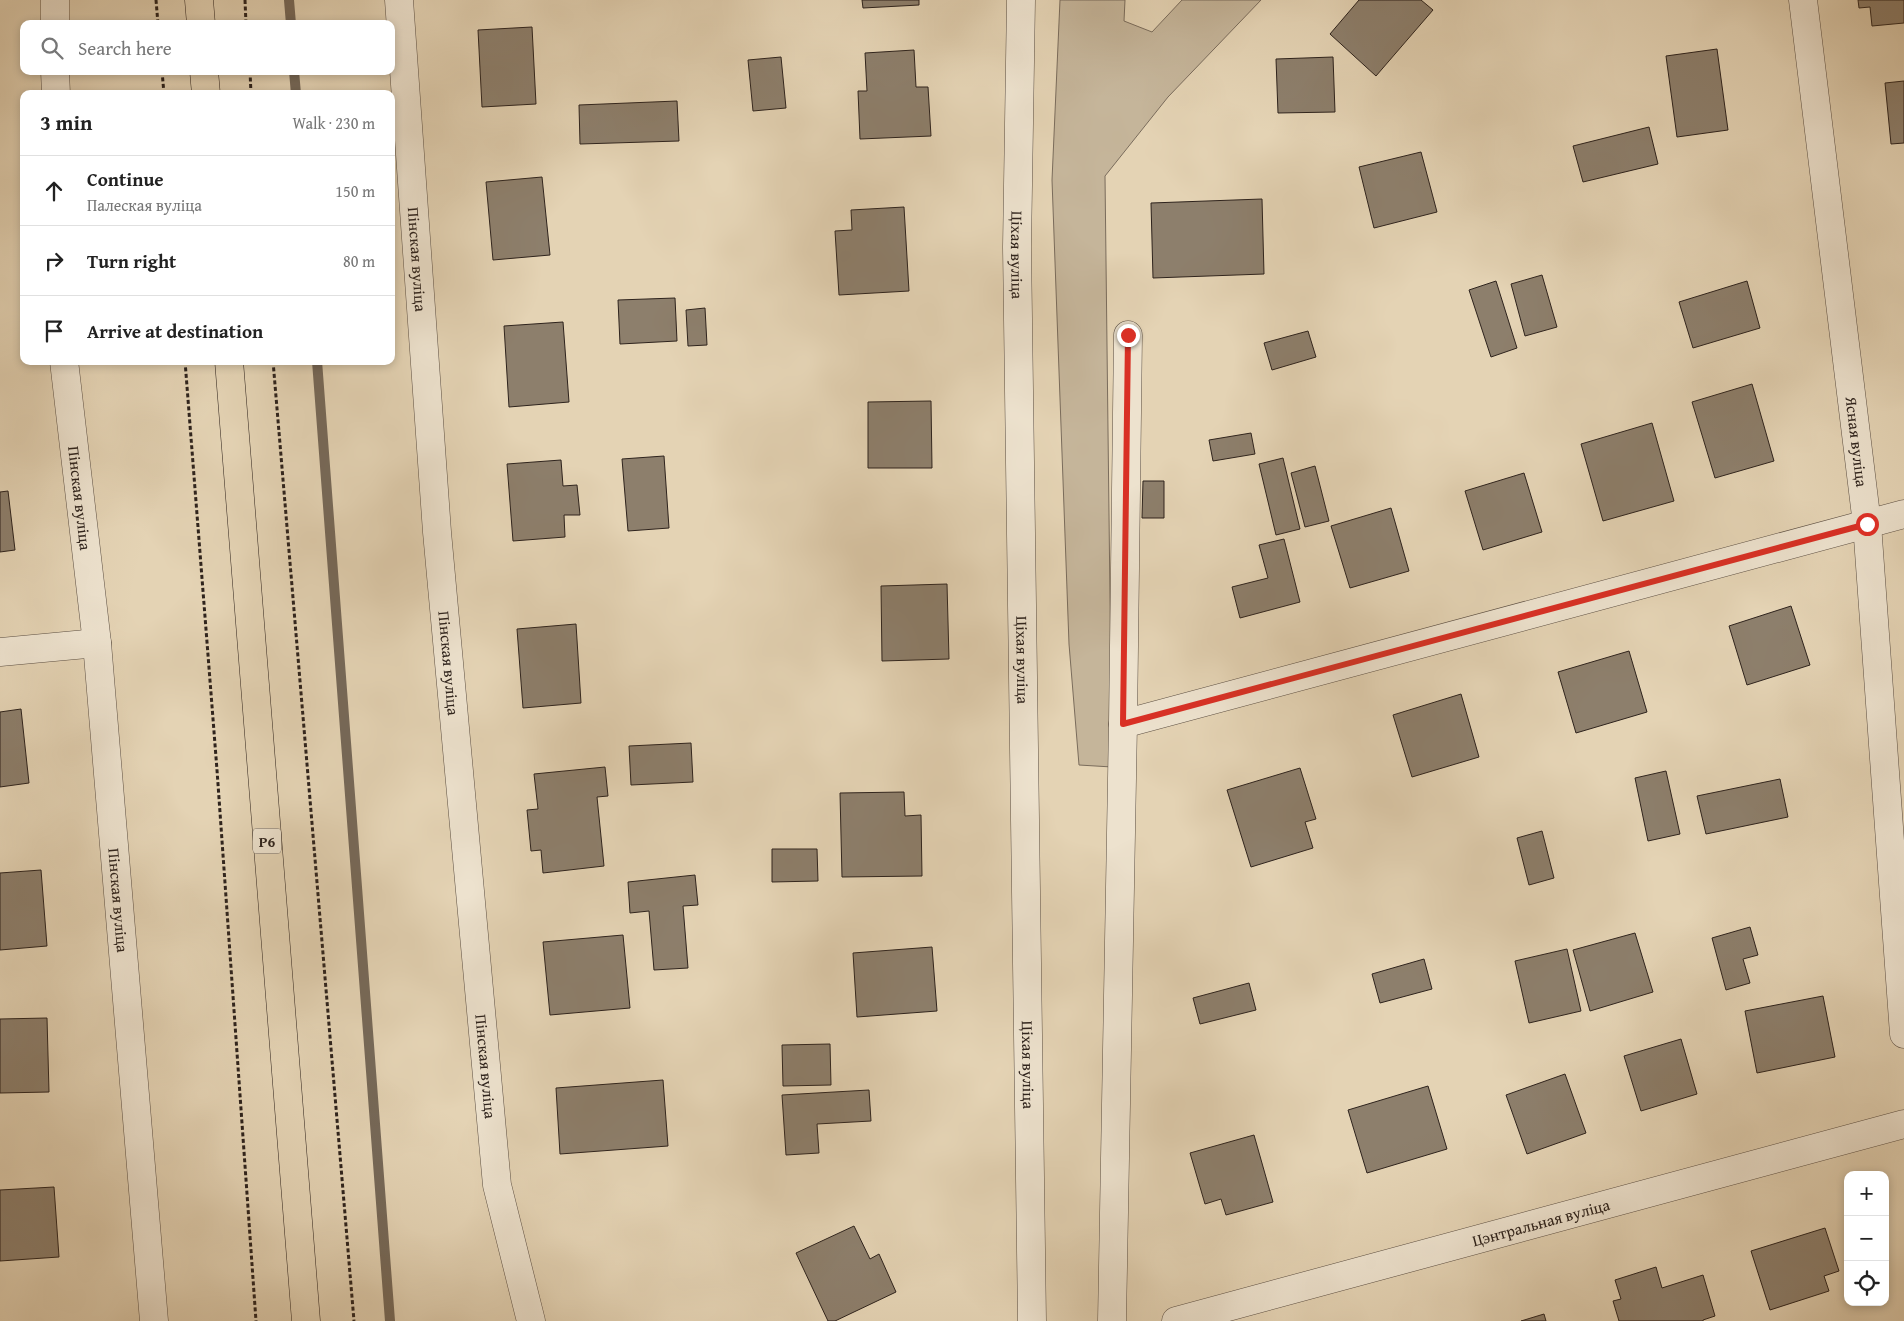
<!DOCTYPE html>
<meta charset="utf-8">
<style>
body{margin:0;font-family:"Gentium Book Plus",serif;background:#f6f6f6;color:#222}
.controls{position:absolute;right:15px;bottom:15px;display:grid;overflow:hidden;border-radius:10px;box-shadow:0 2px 8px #0003}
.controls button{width:45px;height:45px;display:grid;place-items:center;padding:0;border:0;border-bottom:1px solid #e0e0e0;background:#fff;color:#222;font:25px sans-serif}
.stop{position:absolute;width:15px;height:15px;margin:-11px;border:4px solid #d93025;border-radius:50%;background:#fff}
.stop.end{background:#d93025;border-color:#fff;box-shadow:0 1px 5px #0008}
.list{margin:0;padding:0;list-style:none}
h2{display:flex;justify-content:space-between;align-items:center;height:65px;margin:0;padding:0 20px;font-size:21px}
h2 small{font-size:16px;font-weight:400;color:#767676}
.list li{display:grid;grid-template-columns:32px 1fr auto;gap:15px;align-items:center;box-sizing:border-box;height:70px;padding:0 20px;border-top:1px solid #e0e0e0}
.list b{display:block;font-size:19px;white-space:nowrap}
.list p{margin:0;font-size:16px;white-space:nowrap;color:#767676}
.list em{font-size:16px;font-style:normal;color:#767676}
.icon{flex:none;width:28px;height:28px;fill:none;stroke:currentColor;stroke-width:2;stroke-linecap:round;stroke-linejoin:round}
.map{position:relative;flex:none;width:1904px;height:1321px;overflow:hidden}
.search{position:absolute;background:#fff;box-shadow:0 2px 8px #0003;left:20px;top:20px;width:375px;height:55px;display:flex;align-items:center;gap:12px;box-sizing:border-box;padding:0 18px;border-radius:10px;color:#767676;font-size:19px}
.panel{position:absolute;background:#fff;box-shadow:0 2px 8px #0003;left:20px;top:90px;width:375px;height:275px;border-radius:10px}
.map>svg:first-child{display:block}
.green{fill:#c5b59a;stroke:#7a6c5c}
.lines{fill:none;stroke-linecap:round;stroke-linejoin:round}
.stream{stroke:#766959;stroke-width:10}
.building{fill:#8d7f6c;stroke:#2e231d}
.minor-casing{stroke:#5c4f43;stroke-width:29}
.major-casing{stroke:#2e231d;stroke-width:29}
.path{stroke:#2e231d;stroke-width:3;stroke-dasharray:4 2.5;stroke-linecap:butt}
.minor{stroke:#ede2ce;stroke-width:28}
.major{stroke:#e4d3b4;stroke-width:28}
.route{stroke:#d93025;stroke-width:6}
.labels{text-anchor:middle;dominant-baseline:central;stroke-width:4;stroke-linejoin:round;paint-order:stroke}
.shield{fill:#ede2ce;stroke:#675c52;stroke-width:1}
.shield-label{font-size:15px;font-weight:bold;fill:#2e231d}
.street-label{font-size:16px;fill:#2e231d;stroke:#ede2ce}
</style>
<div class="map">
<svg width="1904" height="1321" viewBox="0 0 1904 1321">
<rect width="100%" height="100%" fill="#e4d3b4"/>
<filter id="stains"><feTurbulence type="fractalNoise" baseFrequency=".004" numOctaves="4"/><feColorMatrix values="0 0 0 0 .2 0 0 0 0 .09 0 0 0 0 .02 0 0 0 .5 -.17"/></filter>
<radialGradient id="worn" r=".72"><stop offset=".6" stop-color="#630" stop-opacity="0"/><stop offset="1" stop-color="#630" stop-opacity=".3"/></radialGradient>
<polygon class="green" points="1060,0 1125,0 1124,21 1152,32 1182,0 1261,0 1168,97 1105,176 1112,767 1079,765 1069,644 1052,180"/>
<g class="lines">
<g class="stream">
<polyline points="289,0 291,24"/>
<polyline points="294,71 296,94"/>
<polyline points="317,361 390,1321"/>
</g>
</g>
<g class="building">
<polygon points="862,0 919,0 919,5 863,8"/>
<polygon points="1359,0 1421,0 1433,10 1376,76 1330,34"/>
<polygon points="1858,0 1904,0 1904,23 1872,26 1870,7 1859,8"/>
<polygon points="532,27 536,104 482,107 478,30"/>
<polygon points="1717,49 1728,130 1677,137 1666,56"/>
<polygon points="914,50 916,87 928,87 931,136 860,139 858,91 867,91 865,53"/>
<polygon points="781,57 786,108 753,111 748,60"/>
<polygon points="1333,57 1335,112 1278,113 1276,59"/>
<polygon points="1904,81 1904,143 1891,144 1885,83"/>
<polygon points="677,101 679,141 580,144 579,105"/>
<polygon points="1649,127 1658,164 1583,182 1573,146"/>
<polygon points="1421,152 1437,212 1374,228 1359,167"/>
<polygon points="542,177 550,255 493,260 486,182"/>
<polygon points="1262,199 1264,274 1153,278 1151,203"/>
<polygon points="904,207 909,291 839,295 835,231 852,230 851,210"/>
<polygon points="1542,275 1557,327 1525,336 1511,284"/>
<polygon points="1496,281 1517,348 1491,357 1469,290"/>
<polygon points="1747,281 1760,328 1693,348 1679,302"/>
<polygon points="675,298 677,341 620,344 618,300"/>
<polygon points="705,308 707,345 688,346 686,310"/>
<polygon points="563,322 569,402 509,407 504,326"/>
<polygon points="1308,331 1316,357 1272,370 1264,343"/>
<polygon points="1752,384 1774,461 1715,478 1692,402"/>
<polygon points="931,401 932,468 868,468 868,402"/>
<polygon points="1652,423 1674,501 1603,521 1581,444"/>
<polygon points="1251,433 1255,454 1213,461 1209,440"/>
<polygon points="664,456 669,528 628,531 622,459"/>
<polygon points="1283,458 1300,529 1276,535 1259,464"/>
<polygon points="561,460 563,486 577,485 580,515 564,515 565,537 513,541 507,464"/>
<polygon points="1315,466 1329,521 1305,527 1291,473"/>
<polygon points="1524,473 1542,532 1483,550 1465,491"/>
<polygon points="1143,481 1164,481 1164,518 1142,518"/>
<polygon points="8,491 15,550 0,552 0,492"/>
<polygon points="1391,508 1409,571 1350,588 1331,526"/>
<polygon points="1284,539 1300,602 1240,618 1232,587 1268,578 1259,545"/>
<polygon points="947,584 949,659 882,661 881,586"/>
<polygon points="1791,606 1810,665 1747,685 1729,626"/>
<polygon points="576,624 581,703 523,708 517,629"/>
<polygon points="1629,651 1647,712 1576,733 1558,672"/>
<polygon points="1461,694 1479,757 1412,777 1393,715"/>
<polygon points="21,709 29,783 0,787 0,712"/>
<polygon points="691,743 693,782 631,785 629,746"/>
<polygon points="605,767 608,796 597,797 604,866 543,873 541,850 531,851 527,810 538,809 534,774"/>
<polygon points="1300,768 1316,819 1305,822 1313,848 1251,867 1227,790"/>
<polygon points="1666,771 1680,834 1648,841 1635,778"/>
<polygon points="1780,779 1788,817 1706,834 1697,796"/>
<polygon points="904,792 905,816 921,815 922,876 842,877 840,793"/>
<polygon points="1542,831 1554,878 1529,885 1517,838"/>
<polygon points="772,849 817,849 818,881 772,882"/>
<polygon points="41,870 47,946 0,950 0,873"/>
<polygon points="695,875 698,905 683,906 688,968 654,970 649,911 630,913 628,882"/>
<polygon points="1750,927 1758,955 1743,959 1750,983 1726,990 1712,938"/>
<polygon points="1635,933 1653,992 1590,1011 1573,950"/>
<polygon points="623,935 630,1008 550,1015 543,942"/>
<polygon points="932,947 937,1011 857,1017 853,953"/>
<polygon points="1567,949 1581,1011 1529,1023 1515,961"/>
<polygon points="1424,959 1432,989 1380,1003 1372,974"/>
<polygon points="1249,983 1256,1010 1200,1024 1193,998"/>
<polygon points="1823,996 1835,1057 1757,1073 1745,1011"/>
<polygon points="47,1018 49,1092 0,1093 0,1019"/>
<polygon points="1681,1039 1697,1094 1641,1111 1624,1056"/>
<polygon points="830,1044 831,1085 783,1086 782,1045"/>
<polygon points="1565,1074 1586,1133 1527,1154 1506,1095"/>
<polygon points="663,1080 668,1146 560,1154 556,1088"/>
<polygon points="1428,1086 1447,1149 1367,1173 1348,1110"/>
<polygon points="869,1090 871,1121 817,1124 819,1153 786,1155 782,1095"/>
<polygon points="1254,1135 1273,1202 1226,1215 1221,1199 1205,1204 1190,1153"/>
<polygon points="54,1187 59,1257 0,1261 0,1190"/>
<polygon points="854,1226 870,1259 879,1254 896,1292 835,1321 828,1321 796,1253"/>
<polygon points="1825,1228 1839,1271 1824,1276 1829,1291 1770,1310 1751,1251"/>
<polygon points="1656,1267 1662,1288 1703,1275 1715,1316 1703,1320 1703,1321 1619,1321 1613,1301 1621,1299 1615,1280"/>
<polygon points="1544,1314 1546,1321 1521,1321"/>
</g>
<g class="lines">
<defs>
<g id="minor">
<polyline points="55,0 55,24"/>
<path id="s1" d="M399,0L437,532L497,1185L531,1321"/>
<path id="s2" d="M1021,0L1017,247L1032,1321"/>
<path id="s3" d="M1803,0L1867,524L1904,1034"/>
<polyline points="55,71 56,94"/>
<path id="s4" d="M64,361L97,643L154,1321"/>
<polyline points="0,652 97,643"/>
<polyline points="1123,724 1904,514"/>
<polyline points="1112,1321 1123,724 1128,335"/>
<path id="s5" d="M1176,1321L1904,1124"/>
</g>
<g id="major">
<polyline points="199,0 201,24"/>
<polyline points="204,71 206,94"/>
<polyline points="229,361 306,1321"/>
</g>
</defs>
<use href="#minor" class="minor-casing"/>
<use href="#major" class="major-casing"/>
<g class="path">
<polyline points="156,0 158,24"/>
<polyline points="245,0 246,24"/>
<polyline points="162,71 164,94"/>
<polyline points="250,71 251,94"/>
<polyline points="185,361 217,770 256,1321"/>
<polyline points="273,361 354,1321"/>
</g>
<use href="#minor" class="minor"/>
<use href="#major" class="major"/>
</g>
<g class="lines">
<polyline class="route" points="1128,335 1123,724 1867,524"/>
</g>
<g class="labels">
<rect class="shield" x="253" y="828.5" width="28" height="25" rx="4"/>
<g class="shield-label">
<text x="267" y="841">Р6</text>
</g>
<g class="street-label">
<text stroke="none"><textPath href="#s2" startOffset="255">Ціхая вуліца</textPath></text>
<text stroke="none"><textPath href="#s1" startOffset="260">Пінская вуліца</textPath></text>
<text stroke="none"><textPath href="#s3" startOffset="445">Ясная вуліца</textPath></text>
<text stroke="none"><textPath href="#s4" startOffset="138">Пінская вуліца</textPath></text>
<text stroke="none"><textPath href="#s2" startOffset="660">Ціхая вуліца</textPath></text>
<text stroke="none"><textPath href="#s1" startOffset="665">Пінская вуліца</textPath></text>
<text stroke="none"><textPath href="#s4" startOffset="542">Пінская вуліца</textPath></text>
<text stroke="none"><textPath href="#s2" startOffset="1065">Ціхая вуліца</textPath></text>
<text stroke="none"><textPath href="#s1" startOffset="1070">Пінская вуліца</textPath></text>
<text stroke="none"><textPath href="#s5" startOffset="378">Цэнтральная вуліца</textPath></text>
</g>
</g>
<rect width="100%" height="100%" filter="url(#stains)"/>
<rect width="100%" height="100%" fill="url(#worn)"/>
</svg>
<div class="controls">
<button>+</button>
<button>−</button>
<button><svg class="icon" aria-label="locate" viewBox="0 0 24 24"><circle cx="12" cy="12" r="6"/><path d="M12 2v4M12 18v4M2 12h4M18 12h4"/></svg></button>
</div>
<div class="stop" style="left:1867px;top:524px"></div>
<div class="stop end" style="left:1128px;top:335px"></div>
<div class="search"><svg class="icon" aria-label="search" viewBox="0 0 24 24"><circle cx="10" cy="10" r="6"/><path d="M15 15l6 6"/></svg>Search here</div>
<section class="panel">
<h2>3 min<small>Walk · 230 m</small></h2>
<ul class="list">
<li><svg class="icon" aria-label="ahead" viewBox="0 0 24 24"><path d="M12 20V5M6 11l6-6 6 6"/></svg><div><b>Continue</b><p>Палеская вуліца</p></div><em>150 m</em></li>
<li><svg class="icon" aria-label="right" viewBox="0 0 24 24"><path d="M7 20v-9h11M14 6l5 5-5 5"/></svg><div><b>Turn right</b></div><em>80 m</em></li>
<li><svg class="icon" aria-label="arrive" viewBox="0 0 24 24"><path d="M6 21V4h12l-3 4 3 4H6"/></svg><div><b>Arrive at destination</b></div></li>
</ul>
</section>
</div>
